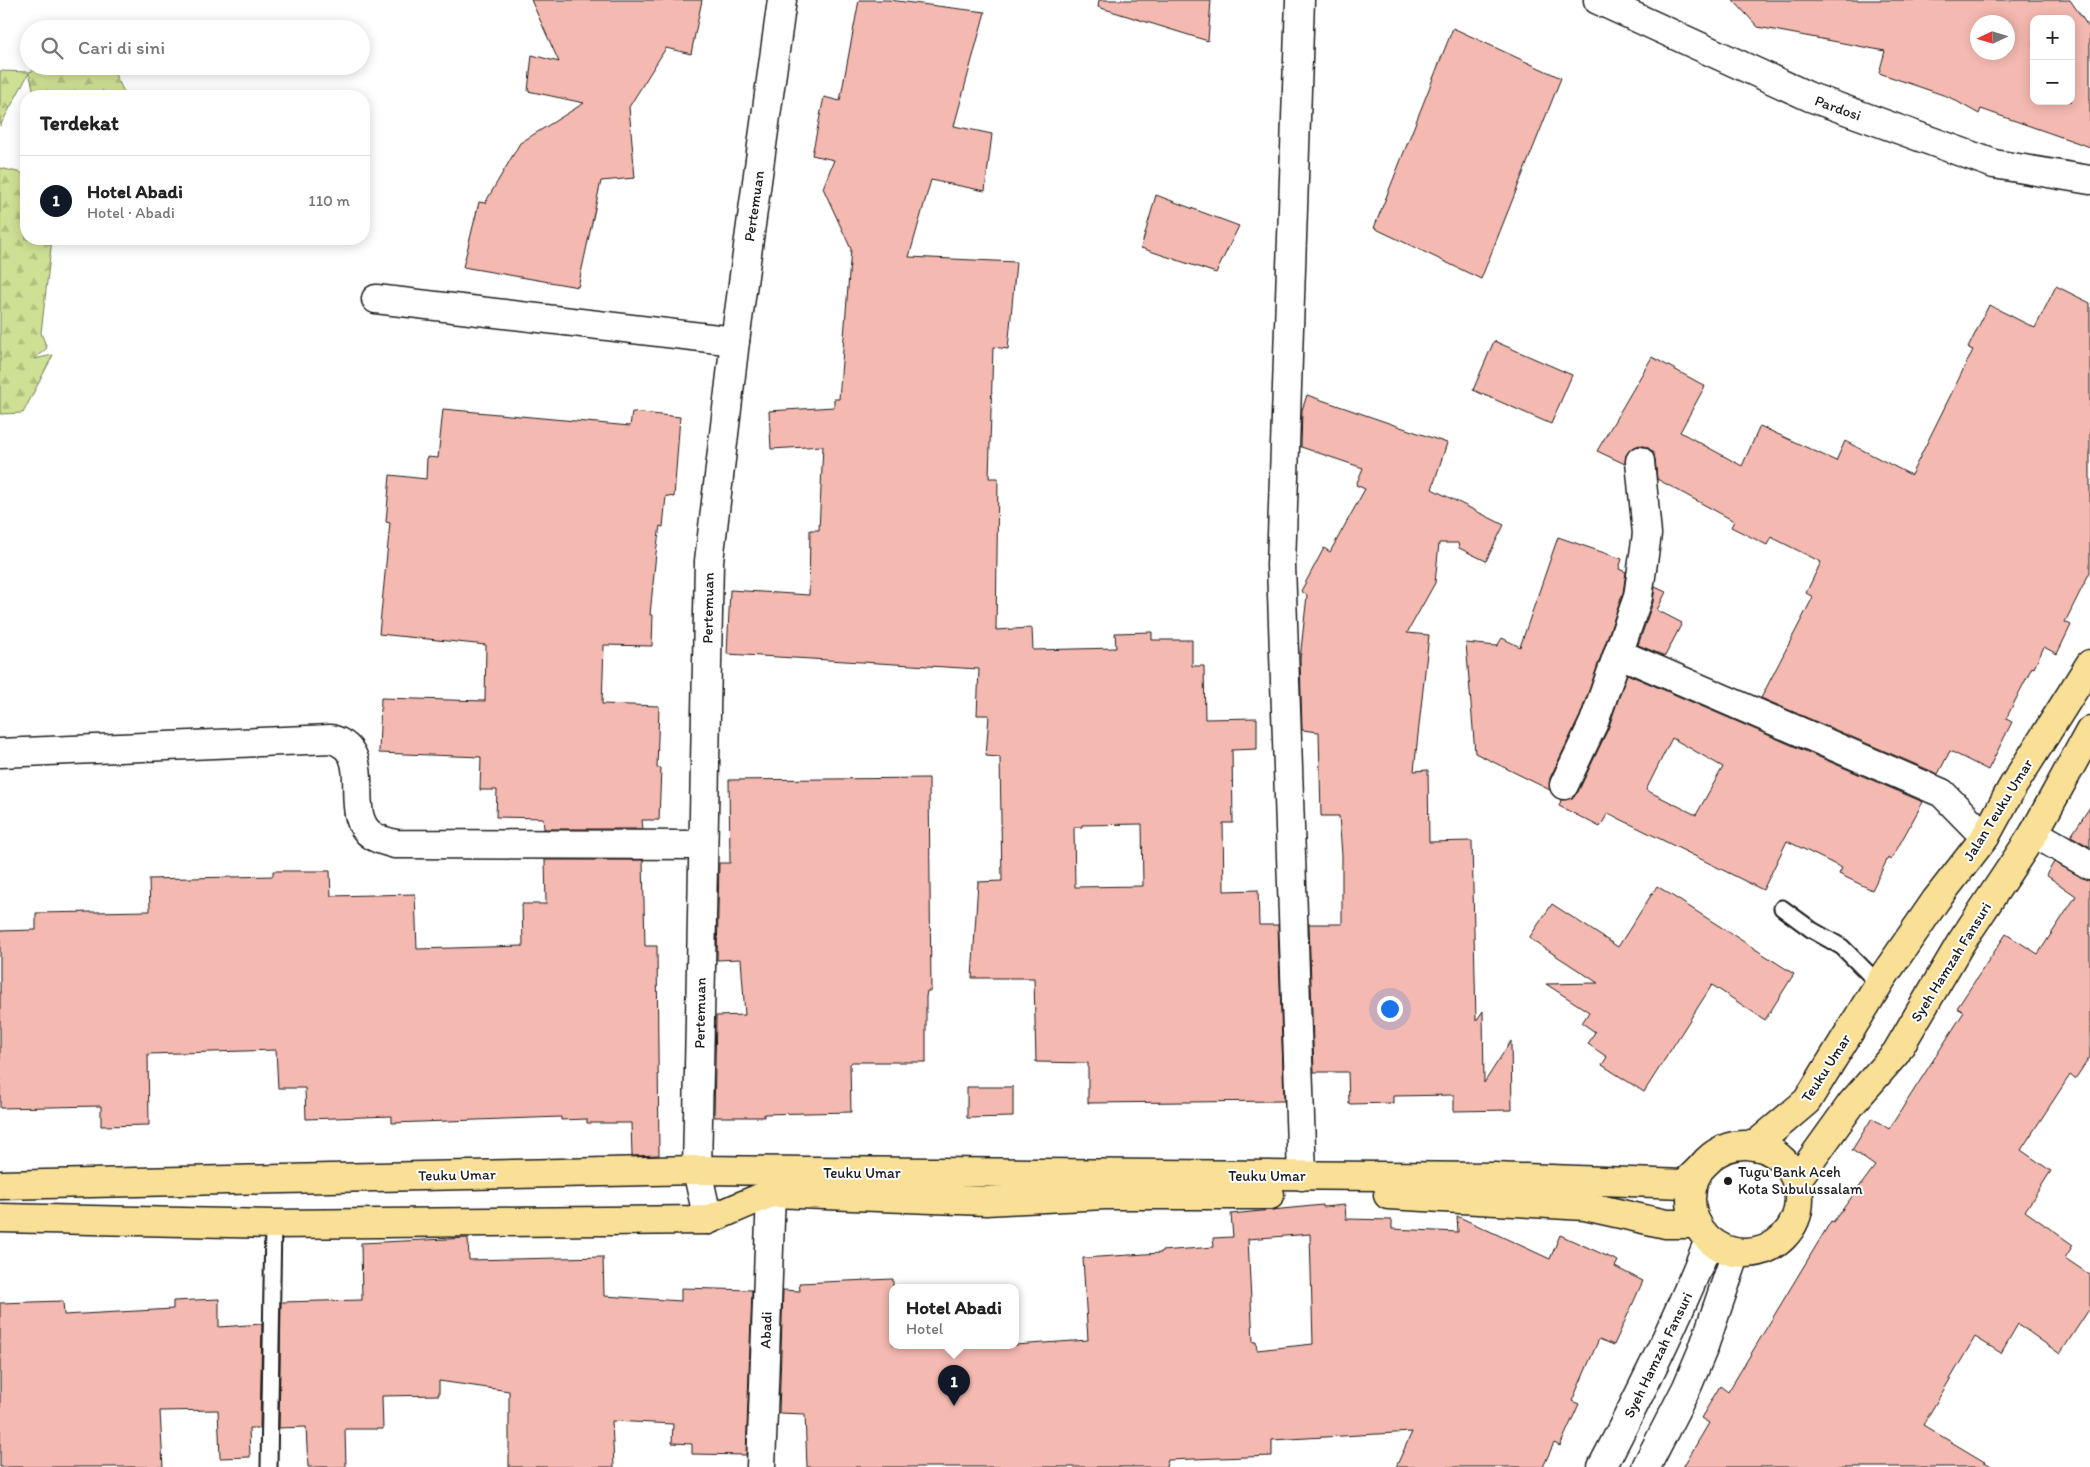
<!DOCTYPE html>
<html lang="id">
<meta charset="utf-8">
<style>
body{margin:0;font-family:Itim,sans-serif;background:#f2f2f2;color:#222}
.controls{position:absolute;right:15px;top:15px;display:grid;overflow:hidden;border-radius:10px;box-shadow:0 2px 12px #0003}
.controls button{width:45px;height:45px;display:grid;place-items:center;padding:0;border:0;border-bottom:1px solid #e0e0e0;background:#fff;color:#222;font:25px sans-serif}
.compass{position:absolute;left:1970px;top:15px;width:45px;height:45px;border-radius:50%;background:#fff;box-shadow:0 2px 12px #0003;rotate:266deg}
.you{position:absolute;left:1389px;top:1008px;width:18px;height:18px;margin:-12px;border:4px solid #fff;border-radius:50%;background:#1a73e8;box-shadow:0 0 0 8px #1a73e833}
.badge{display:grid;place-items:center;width:32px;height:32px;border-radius:50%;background:#111827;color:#fff;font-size:16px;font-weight:700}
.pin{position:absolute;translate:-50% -41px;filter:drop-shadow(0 1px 2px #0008)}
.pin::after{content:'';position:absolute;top:26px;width:18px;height:15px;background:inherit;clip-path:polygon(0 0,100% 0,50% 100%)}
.popup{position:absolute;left:889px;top:1284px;width:130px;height:65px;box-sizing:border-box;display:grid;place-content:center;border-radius:10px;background:#fff;filter:drop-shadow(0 1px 4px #0005);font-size:16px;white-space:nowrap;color:#767676}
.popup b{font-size:19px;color:#222}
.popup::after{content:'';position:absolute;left:50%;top:100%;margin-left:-10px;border:10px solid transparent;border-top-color:#fff}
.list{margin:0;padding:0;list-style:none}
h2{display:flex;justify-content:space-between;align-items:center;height:65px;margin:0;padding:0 20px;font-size:21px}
h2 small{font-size:16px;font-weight:400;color:#767676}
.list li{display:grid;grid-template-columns:32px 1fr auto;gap:15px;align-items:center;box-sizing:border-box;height:90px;padding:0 20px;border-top:1px solid #e0e0e0}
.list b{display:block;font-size:19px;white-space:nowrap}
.list p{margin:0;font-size:16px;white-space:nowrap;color:#767676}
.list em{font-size:16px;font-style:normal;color:#767676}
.icon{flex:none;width:28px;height:28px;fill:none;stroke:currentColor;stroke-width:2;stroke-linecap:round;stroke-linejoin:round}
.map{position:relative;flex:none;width:2090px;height:1467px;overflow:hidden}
.search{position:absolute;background:#fff;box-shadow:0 2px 12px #0003;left:20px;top:20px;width:350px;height:55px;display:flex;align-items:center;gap:12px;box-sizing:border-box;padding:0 18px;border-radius:28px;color:#767676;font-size:19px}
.panel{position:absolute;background:#fff;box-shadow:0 2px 12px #0003;left:20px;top:90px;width:350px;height:155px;border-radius:20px}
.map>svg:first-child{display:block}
.forest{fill:url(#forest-firs);stroke:#757e58}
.building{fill:#f4b9b0;stroke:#1c1c1c;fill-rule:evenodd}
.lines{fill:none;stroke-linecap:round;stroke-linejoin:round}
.service-casing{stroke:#1c1c1c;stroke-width:19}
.minor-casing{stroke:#1c1c1c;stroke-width:31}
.secondary-casing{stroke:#1c1c1c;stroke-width:31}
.trunk-casing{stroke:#1c1c1c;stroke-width:31}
.service{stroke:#fff;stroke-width:15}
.minor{stroke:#fff;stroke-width:28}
.secondary{stroke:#fff;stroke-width:28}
.trunk{stroke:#f9e096;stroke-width:28}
.poi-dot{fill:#1c1c1c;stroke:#fff;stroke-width:2}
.labels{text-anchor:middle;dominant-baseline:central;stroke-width:4;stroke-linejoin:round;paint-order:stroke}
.street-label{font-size:15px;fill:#1c1c1c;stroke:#fff}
.poi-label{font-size:15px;fill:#1c1c1c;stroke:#fff;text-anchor:start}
</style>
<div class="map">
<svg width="2090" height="1467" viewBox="0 0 2090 1467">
<defs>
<pattern id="forest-firs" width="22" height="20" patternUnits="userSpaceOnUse" patternTransform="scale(1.25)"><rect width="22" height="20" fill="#cee094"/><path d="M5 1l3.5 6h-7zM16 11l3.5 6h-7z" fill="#b0c07f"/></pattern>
</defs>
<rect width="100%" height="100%" fill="#fff"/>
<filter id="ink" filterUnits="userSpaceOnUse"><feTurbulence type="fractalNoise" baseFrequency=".02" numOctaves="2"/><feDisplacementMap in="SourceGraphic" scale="10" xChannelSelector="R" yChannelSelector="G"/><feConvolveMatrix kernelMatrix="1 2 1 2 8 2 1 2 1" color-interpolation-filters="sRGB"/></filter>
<g filter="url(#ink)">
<g class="forest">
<polygon points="46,66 111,66 126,96 35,96 29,73 0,126 0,71 29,72"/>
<polygon points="0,168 26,174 26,239 52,239 41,333 47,348 34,359 53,355 23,413 0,414"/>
</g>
<g class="building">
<polygon points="531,0 702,0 691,54 666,48 629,107 635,178 601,181 578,287 463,267 479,202 485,203 520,143 584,103 528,91 532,55 559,62"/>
<path d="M859,0H889L985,12L954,126L992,134L985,191L931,180L909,257L1016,262L1008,349L993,347L989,478H998L996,630L1032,628L1033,650L1116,648L1115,633L1152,632V640H1192V666H1204L1205,719L1257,718V749L1232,750L1233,823H1223L1224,891L1258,890L1259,925H1278L1284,1101L1088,1103V1063L1036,1062L1034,978H972L978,882L1002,881L1000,757L986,756L989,715H977L979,669L727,654L730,590L809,595L810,530H819L823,446L771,449L769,411L834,407V399H839L851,249L823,188L834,160L812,155L824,97L840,101ZM1142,824L1143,886L1075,887L1074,827H1082V825Z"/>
<polygon points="1099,0 1211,0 1208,41 1098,7"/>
<path d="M1733,0H2070L2090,29V147L1981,109L1979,114L1949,97L1879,73L1885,51L1758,27ZM2034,19H2071V101H2034ZM1978,22H2008V52H1978Z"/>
<polygon points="1453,28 1561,78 1481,279 1374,228"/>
<polygon points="1156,195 1239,226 1216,273 1141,248"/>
<polygon points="2056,286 2090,303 2090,572 2065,622 2071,625 2057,654 2044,647 2034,668 2032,667 2006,719 2012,722 1988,770 1950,751 1938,774 1761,698 1813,597 1806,593 1821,562 1771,537 1767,545 1731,527 1734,521 1657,479 1655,459 1653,452 1647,447 1639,445 1631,449 1626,455 1625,464 1597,451 1652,357 1705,386 1680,432 1742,466 1760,426 1836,461 1845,441 1911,475 1973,350 1968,348 1989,305 2035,328"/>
<polygon points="1494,341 1572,375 1551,424 1473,390"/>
<polygon points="1307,395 1447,443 1432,489 1504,525 1486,561 1459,548 1458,543 1439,543 1435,583 1407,633 1429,635 1414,771 1428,770 1429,842 1472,841 1476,1021 1483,1011 1484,1083 1511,1041 1512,1110 1454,1111 1454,1095 1393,1096 1393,1103 1349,1104 1348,1072 1314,1072 1309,924 1342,924 1342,855 1339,816 1321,816 1319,732 1302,730 1300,659 1307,595 1301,591 1324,548 1330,552 1365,489 1356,485 1363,468 1301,447 1302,410"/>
<polygon points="443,409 630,426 632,412 680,417 674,497 666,496 663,527 660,526 656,553 650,615 653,615 652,646 604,645 602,704 659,706 657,768 661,768 659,820 642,820 643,829 544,829 543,818 496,817 497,790 480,790 481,757 379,753 381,698 485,701 486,645 379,634 390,523 386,522 390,475 426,479 427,457 438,458"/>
<polygon points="1558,537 1622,559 1619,569 1626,572 1623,593 1580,716 1550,778 1550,790 1475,753 1466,643 1497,646 1502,638 1520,647"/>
<polygon points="1655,587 1666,592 1657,610 1682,623 1665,656 1638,645 1653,602"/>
<path d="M1627,674L1923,802L1891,860L1888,858L1872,890L1839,874L1842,868L1787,841L1763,890L1608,813L1600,827L1559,806L1561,800L1572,798L1578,792L1608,729ZM1672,738L1723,767L1696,815L1646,790Z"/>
<polygon points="929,778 931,991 927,991 926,997 926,1062 852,1062 850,1064 851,1112 764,1114 764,1117 714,1117 716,1016 745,1015 741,959 717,960 719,863 730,863 729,780"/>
<polygon points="2090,807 2090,847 2071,836"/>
<polygon points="545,860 643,860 645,946 657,946 659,1155 632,1156 631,1123 587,1123 587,1119 561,1120 561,1117 392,1123 392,1116 306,1119 305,1088 278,1088 276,1050 148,1054 149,1125 101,1126 101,1106 0,1108 0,931 36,930 36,913 150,911 149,879 273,876 273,871 330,871 331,896 415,894 417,949 523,946 522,904 546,904"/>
<polygon points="2054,862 2090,881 2090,1057 2075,1079 2070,1075 2021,1150 2051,1171 2025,1211 2073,1245 2065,1258 2090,1275 2090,1308 2060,1354 2018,1324 2001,1353 1975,1337 1923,1425 1993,1467 1683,1467 1709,1423 1701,1418 1720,1386 1728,1392 1831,1221 1833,1222 1875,1166 1852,1150 1872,1118 1889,1129 1964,1012 1957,1008 2006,934 2038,954 2076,896 2046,875"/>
<polygon points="1657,886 1794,974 1765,1020 1712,985 1644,1092 1602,1065 1607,1057 1588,1044 1595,1032 1582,1023 1589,1012 1546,984 1598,983 1529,938 1552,904 1618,947"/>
<polygon points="967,1087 1013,1087 1013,1117 967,1118"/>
<path d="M1323,1205V1207L1345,1205L1346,1219L1392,1220V1229L1458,1232L1457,1216L1550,1259L1560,1235L1618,1261L1615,1267L1643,1281L1614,1345L1599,1339L1572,1401L1579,1404L1560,1446L1554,1443L1543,1467H1396L1412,1432L1272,1440V1456L1168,1460L1166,1467H807L805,1414L779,1413L783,1290L800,1291L799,1283L893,1279V1345H1015L1088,1340L1083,1258L1161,1253V1251L1214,1247L1213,1238L1233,1237L1231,1214ZM1310,1234L1313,1344L1257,1350L1256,1342H1253L1248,1239Z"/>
<polygon points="468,1238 469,1260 603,1257 604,1296 681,1301 681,1288 752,1290 746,1455 692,1454 692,1444 672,1443 673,1424 612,1421 614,1467 509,1467 509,1391 439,1381 439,1395 382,1396 383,1429 345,1429 346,1467 308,1467 306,1427 279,1428 281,1302 362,1300 361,1243"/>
<polygon points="219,1299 219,1327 262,1324 260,1428 249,1428 250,1457 220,1458 218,1410 160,1411 163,1467 0,1467 0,1303 63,1301 64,1315 173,1309 173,1301"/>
</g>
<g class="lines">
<defs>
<g id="service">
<polyline points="1782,908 1812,930 1842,947 1876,981 1883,977"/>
<polyline points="269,1467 273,1224"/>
</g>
<g id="minor">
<polyline points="1300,0 1281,565 1302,1176"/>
<polyline points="1598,0 1810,97 1994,164 2090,180"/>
<polyline points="376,299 735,341"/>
<polyline points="1620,654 1942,793 1985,837"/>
<path d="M0,753L331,739C379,752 339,814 373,836C379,840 388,842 395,844L702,845"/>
<polyline points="1564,785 1594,722 1638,597 1647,534 1640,461"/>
<polyline points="2034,833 2090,865"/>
<polyline points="708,1220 697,1170 709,561 735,341 782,0"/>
<polyline points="761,1467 771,1193"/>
</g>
<g id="secondary">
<path d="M1602,1467C1641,1393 1678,1318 1709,1240"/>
<polyline points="1646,1467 1687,1387 1703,1349 1736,1253"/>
</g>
<g id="trunk">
<circle cx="1745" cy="1199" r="54"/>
<polyline points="1754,1146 1807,1101 1883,977 1936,900 1985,837 2013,786 2090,664"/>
<polyline points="1796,1181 1852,1103 1896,1053 1960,944 2034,833 2090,731"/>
<polyline points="0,1185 697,1170 1494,1177 1684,1184 1713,1156"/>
<polyline points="1388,1195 1585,1206 1666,1224 1697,1224"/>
<polyline points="0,1218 273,1224 708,1220 771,1193 986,1201 1105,1195 1270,1195"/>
</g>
</defs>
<use href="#service" class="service-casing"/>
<use href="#minor" class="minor-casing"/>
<use href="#secondary" class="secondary-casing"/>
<use href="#trunk" class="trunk-casing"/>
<use href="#service" class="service"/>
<use href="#minor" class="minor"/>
<use href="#secondary" class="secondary"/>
<use href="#trunk" class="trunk"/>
</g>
</g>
<circle class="poi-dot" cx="1728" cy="1181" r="5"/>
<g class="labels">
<g class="street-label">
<text transform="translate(1838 108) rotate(20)">Pardosi</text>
<text transform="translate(754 206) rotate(-82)">Pertemuan</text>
<text transform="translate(708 608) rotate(-89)">Pertemuan</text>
<text transform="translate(1998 810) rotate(-58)">Jalan Teuku Umar</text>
<text transform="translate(1951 962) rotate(-58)">Syeh Hamzah Fansuri</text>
<text transform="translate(700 1013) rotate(-89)">Pertemuan</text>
<text transform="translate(1826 1068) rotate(-57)">Teuku Umar</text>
<text x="862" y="1173">Teuku Umar</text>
<text transform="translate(457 1175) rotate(-1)">Teuku Umar</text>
<text x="1267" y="1176">Teuku Umar</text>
<text transform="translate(766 1330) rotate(-88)">Abadi</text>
<text transform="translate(1658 1355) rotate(-64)">Syeh Hamzah Fansuri</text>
</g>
<g class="poi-label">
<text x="1738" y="1172">Tugu Bank Aceh<tspan x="1738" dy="17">Kota Subulussalam</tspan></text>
</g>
</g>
</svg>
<div class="controls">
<button>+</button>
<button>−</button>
</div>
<svg class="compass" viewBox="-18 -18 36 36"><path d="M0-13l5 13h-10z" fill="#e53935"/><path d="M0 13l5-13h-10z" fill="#767676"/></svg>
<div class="you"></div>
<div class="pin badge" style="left:954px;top:1406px">1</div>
<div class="popup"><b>Hotel Abadi</b>Hotel</div>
<div class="search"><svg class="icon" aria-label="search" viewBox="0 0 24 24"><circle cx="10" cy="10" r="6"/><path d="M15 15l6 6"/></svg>Cari di sini</div>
<section class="panel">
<h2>Terdekat<small></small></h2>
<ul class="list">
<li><span class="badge">1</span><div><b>Hotel Abadi</b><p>Hotel · Abadi</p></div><em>110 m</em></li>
</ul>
</section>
</div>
